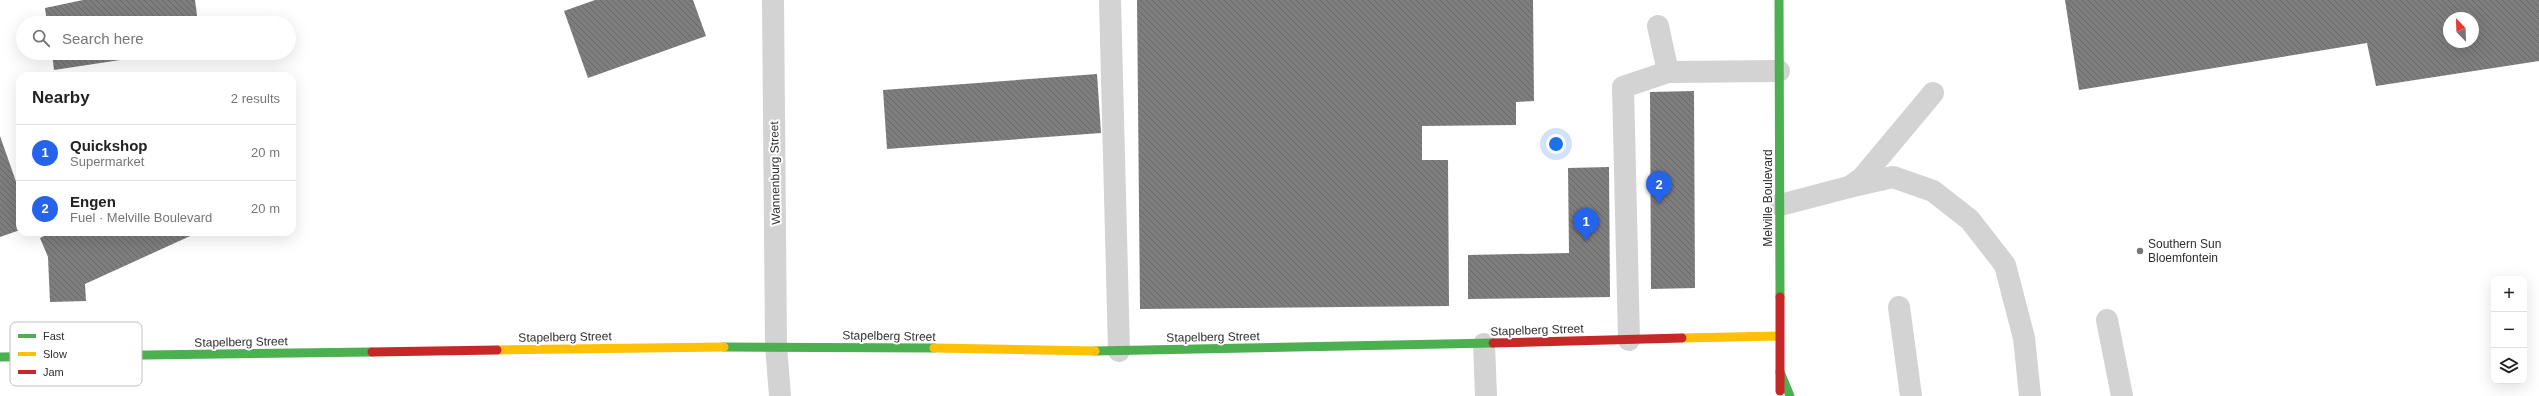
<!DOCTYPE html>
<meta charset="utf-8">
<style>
body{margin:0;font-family:Arial,sans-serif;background:#f2f2f2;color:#222}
.controls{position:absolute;right:12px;bottom:12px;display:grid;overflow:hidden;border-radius:8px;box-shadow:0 4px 16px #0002}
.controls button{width:36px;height:36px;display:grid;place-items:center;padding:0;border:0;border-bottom:1px solid #e0e0e0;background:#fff;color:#222;font:20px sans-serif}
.compass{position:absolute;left:2443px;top:12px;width:36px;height:36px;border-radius:50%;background:#fff;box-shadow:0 4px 16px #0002;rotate:337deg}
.you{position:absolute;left:1556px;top:144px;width:14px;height:14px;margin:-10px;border:3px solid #fff;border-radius:50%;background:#1a73e8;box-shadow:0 0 0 6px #1a73e833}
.badge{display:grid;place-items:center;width:26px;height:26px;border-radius:50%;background:#2563eb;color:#fff;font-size:13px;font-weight:700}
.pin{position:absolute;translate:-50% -33px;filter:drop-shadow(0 1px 2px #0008)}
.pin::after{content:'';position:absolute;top:21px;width:14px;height:12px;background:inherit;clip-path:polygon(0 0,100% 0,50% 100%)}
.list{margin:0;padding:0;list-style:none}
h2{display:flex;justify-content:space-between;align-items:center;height:52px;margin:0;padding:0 16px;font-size:17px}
h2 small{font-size:13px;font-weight:400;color:#767676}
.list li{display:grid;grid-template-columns:26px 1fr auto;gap:12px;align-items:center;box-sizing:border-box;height:56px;padding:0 16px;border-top:1px solid #e0e0e0}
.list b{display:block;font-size:15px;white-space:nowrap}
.list p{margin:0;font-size:13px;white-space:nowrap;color:#767676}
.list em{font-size:13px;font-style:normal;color:#767676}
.icon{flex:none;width:22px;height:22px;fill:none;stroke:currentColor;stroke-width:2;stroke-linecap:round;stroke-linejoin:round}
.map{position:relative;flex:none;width:2539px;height:396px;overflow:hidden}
.search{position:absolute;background:#fff;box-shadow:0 4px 16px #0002;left:16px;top:16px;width:280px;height:44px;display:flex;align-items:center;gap:10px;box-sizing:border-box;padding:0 14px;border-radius:22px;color:#767676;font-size:15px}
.panel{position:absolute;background:#fff;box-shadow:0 4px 16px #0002;left:16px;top:72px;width:280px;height:164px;border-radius:12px}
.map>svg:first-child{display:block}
.building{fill:url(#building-back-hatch);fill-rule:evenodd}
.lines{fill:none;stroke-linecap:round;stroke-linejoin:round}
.lane{stroke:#d3d3d3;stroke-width:22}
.street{stroke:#d3d3d3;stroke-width:22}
.fast{stroke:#4caf50;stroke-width:9}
.slow{stroke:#ffc107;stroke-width:9}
.jam{stroke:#c62828;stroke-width:9}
.poi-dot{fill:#777;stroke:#fff;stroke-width:1.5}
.labels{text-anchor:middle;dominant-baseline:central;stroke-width:4;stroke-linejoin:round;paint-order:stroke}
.street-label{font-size:12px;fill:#2e2e2e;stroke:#fff}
.poi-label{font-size:12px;fill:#2e2e2e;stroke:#fff;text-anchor:start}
.key{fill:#fff;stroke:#c0c0c0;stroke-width:1}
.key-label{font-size:11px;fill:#2e2e2e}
</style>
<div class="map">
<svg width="2539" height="396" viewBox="0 0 2539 396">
<defs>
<pattern id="building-back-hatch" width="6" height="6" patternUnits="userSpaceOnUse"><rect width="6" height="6" fill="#7e7e7e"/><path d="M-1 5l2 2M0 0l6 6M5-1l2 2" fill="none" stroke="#686868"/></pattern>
</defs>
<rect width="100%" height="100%" fill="#fff"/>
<g class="building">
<polygon points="83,0 195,0 198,23 47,23 45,8"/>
<polygon points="595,0 693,0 706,36 588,78 564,11"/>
<polygon points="1137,0 1533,0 1534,101 1516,102 1516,125 1422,126 1422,160 1448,160 1449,306 1140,309"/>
<path d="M2065,0H2539V61L2376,86L2367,43L2079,90ZM2449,18H2473V42H2449Z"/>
<polygon points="52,53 139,53 140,57 54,70"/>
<polygon points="1097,74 1101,133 887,149 883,90"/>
<polygon points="1694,91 1695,288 1651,289 1650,92"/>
<polygon points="0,136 20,193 20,230 0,237"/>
<polygon points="1609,167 1610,297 1468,299 1468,255 1569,253 1568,168"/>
<polygon points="52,232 199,232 85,284 86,301 50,302 48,257 40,238"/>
</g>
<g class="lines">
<g class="lane">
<polyline points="1110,0 1119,351"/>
<polyline points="1658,26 1668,72 1779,71"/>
<polyline points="1849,187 1893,177 1933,191 1970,220 2005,265 2024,338 2030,396"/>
<polyline points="1780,205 1849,187 1862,178 1933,93"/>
<polyline points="1899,307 1911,396"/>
<polyline points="2107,320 2122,396"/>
<polyline points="1629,340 1623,87 1668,72"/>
<polyline points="1484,344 1486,396"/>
<polyline points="776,346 780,396"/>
</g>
<polyline class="street" points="773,0 776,346"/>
<g class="fast">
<polyline points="1779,0 1780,297"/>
<polyline points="724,347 934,348"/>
<polyline points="1095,351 1493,343"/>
<polyline points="0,357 372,352"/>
<polyline points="1780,372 1790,396"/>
</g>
<g class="slow">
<polyline points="1682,338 1779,336"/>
<polyline points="934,348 1095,351"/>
<polyline points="497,350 724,347"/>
</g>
<g class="jam">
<polyline points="1780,297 1780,391"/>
<polyline points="1493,343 1682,338"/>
<polyline points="372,352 497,350"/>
</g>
</g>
<circle class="poi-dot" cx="2140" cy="251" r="4"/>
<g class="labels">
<g class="street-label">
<text transform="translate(775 173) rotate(-91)">Wannenburg Street</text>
<text transform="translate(1768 198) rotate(-90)">Melville Boulevard</text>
<text transform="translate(1537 330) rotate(-2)">Stapelberg Street</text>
<text transform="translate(889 336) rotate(1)">Stapelberg Street</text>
<text transform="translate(565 337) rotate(-1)">Stapelberg Street</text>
<text transform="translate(1213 337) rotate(-1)">Stapelberg Street</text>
<text transform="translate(241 342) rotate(-1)">Stapelberg Street</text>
</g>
<g class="poi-label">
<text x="2148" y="244">Southern Sun<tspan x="2148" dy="14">Bloemfontein</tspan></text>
</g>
</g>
<rect x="10" y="322" width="132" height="64" rx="6" class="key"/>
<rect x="18" y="334" width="18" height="4" fill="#4caf50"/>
<rect x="18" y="352" width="18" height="4" fill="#ffc107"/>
<rect x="18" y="370" width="18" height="4" fill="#c62828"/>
<g class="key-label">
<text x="43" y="340">Fast</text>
<text x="43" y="358">Slow</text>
<text x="43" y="376">Jam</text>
</g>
</svg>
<div class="controls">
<button>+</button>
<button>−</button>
<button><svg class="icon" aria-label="layers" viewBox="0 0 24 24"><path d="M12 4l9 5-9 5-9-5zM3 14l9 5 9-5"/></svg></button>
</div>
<svg class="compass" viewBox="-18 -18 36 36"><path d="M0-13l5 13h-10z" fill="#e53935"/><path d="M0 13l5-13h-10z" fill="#767676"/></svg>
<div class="you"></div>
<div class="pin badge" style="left:1586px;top:241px">1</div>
<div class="pin badge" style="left:1659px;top:204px">2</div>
<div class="search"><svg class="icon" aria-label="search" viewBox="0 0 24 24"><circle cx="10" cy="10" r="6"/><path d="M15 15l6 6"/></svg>Search here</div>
<section class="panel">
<h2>Nearby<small>2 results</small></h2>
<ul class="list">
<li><span class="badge">1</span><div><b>Quickshop</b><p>Supermarket</p></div><em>20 m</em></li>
<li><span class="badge">2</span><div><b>Engen</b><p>Fuel · Melville Boulevard</p></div><em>20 m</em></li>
</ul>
</section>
</div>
